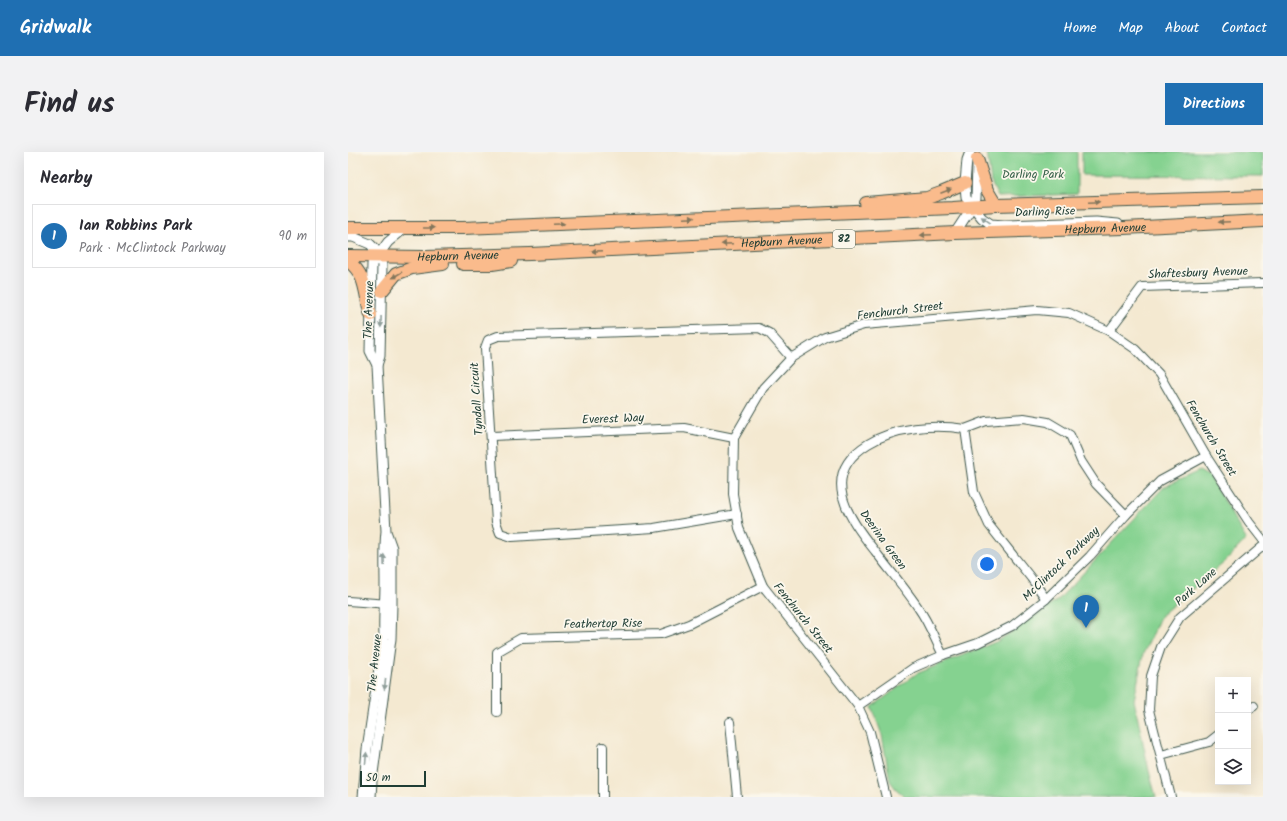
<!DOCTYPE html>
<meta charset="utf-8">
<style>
body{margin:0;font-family:Kalam,sans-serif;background:#f2f2f3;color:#2b2b33}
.controls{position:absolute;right:12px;bottom:12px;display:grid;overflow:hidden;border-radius:0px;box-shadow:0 4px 16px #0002}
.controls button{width:36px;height:36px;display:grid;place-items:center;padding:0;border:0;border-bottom:1px solid #e1e1e2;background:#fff;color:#2b2b33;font:20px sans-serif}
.scale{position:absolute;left:12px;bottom:10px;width:66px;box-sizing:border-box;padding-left:4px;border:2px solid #1f3d34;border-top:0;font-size:11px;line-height:14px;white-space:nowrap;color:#1f3d34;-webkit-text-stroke:3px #fbf7ec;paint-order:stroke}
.you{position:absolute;left:639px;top:412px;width:14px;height:14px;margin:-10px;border:3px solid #fff;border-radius:50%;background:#1a73e8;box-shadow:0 0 0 6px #1a73e833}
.badge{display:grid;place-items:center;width:26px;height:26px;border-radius:50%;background:#1f6fb2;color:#fff;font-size:13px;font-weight:700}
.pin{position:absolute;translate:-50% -33px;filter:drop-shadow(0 1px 2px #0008)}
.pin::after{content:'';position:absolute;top:21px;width:14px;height:12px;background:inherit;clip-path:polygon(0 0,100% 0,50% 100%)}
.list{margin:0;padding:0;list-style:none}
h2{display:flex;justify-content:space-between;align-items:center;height:52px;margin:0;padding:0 16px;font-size:17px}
h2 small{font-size:13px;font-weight:400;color:#7c7c81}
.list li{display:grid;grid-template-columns:26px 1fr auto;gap:12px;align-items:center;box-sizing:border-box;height:64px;margin:0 8px 8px;padding:0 8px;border:1px solid #e1e1e2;border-radius:0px}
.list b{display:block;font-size:15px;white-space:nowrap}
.list p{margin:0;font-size:13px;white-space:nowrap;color:#7c7c81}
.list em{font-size:13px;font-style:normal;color:#7c7c81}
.icon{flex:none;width:22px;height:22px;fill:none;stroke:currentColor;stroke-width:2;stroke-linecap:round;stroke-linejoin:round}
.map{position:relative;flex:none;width:915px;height:645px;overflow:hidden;border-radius:0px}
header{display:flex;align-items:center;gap:24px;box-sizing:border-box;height:56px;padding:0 20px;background:#1f6fb2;color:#fff}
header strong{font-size:19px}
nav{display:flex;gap:22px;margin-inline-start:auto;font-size:14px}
.intro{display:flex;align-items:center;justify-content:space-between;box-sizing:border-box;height:96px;padding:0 24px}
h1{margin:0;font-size:28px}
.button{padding:10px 18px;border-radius:0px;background:#1f6fb2;color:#fff;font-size:14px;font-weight:700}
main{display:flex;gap:24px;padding:0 24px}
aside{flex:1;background:#fff;border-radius:0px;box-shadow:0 4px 16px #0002}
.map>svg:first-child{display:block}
.green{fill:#85d290;stroke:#528862}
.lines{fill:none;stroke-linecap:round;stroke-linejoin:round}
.minor-casing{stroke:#3f574c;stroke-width:10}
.tertiary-casing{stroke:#3f574c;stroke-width:11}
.primary-casing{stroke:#3f574c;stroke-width:14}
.minor{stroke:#fff;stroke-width:8}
.tertiary{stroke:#fff;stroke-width:9}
.primary{stroke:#fabb8c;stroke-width:12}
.oneway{fill:#82765c}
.oneway2{fill:#8f9e9a}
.labels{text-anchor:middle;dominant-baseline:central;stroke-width:3.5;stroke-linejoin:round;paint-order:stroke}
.shield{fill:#fbf7ec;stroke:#61756b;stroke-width:1}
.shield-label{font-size:11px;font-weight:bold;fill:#1f3d34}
.park-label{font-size:12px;fill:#38624b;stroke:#fbf7ec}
.street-label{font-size:12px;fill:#1f3d34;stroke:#fbf7ec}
</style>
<header>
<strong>Gridwalk</strong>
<nav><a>Home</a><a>Map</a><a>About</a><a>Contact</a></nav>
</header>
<div class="intro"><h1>Find us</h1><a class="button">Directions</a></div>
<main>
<aside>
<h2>Nearby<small></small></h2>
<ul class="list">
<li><span class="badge">1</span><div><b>Ian Robbins Park</b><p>Park · McClintock Parkway</p></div><em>90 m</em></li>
</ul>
</aside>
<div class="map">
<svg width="915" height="645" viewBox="0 0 915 645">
<rect width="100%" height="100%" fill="#fbf7ec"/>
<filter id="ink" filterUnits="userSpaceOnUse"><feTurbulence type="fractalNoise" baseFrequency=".025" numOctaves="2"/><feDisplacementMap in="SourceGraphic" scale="8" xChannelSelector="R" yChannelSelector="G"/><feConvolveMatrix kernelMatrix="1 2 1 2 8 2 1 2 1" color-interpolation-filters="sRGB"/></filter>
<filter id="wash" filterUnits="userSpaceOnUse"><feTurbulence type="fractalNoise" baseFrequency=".012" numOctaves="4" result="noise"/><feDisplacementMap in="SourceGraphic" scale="16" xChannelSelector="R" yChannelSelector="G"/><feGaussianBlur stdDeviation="0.9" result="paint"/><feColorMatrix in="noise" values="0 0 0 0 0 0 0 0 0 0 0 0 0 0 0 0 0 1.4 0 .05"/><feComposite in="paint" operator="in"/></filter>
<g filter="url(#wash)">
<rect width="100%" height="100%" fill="#f4e9d1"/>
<g class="green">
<polygon points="639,0 729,0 729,42 650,45 643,30"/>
<polygon points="734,0 915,0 915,24 734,23"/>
<polygon points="851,319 862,325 898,387 878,409 813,463 795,502 786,548 801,619 808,645 558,645 548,637 542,629 534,583 524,555 568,522 650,489 710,448 816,335"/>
</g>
</g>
<g filter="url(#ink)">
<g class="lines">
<defs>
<g id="minor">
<polyline points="761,179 794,135 915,131"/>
<polyline points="617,277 638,269 676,266 700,270 722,283 733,309 748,332 778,363"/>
<polyline points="617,277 626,340 641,373 683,426 698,447"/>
<polyline points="144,284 336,276 386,286"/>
<polyline points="389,362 306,376 164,385 152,381 148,370 137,196 140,188 150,184 411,176 421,181 443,206"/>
<polyline points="0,449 41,452"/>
<path d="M595,503C587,488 581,471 571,457C558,437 541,418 527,399C500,365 470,323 520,292C547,275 586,272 617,277"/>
<polyline points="510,554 565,516 595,503 630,491 664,474 698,447 742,404 778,363 812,329 858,304"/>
<polyline points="900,558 906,554"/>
<polyline points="149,560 149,500 173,486 313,482 341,472 415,434"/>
<polyline points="382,570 389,645"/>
<polyline points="255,595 255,645"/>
<polyline points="813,603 861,590 870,583"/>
<polyline points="538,645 522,580 510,554 415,434 391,376 385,342 386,286 415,236 443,206 477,185 516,173 689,158 721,161 761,179 787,197 811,222 858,304 901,370 915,388"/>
<polyline points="823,645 801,558 803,524 813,495 832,465 915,394"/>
</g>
<g id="tertiary">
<polyline points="622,0 619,8 617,31 618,46 634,66 643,72 656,73 748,70 770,72"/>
<polyline points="607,81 624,55 628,46 629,12"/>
<path d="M0,85H5L22,92L27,97L34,113L32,204L29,213L38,379C36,397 37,414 37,432C37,449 35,466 36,483L19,597L15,645"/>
<polyline points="29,213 22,199 24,112 40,90 57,76"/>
<polyline points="23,645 24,629 43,487 44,452 44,396 39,382"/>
</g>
<g id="primary">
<polyline points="629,7 639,38 648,53"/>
<polyline points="518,51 579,46 593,41 617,31"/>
<polyline points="0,76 115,76 605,56 648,53 915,45"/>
<path id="s1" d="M0,104L77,105L182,102L607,81L776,76L915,69"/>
<path d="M0,109C20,124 16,142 23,163"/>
<polyline points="115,112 144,112 163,109"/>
<polyline points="34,139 48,122 64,116 95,112"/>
</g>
</defs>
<use href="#minor" class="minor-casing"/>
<use href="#tertiary" class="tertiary-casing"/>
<use href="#primary" class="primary-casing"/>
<use href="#minor" class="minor"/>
<use href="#tertiary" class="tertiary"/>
<use href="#primary" class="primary"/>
</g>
<defs><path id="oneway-solid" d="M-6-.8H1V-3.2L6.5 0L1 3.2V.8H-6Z"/></defs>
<g class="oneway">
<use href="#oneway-solid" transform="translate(598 39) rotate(-21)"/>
<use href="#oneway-solid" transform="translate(746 50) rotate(-2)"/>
<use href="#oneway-solid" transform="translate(341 66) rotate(-2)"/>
<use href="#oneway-solid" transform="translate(876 70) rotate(178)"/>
<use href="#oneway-solid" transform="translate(211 72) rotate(-2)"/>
<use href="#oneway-solid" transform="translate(81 76)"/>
<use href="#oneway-solid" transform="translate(578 83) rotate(177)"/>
<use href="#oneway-solid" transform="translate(379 92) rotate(177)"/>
<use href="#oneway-solid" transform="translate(249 99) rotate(177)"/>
<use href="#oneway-solid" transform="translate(49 123) rotate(148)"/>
</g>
<g class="oneway2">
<use href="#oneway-solid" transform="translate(638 68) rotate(-146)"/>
<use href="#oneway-solid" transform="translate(33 170) rotate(91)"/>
<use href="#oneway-solid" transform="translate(36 408) rotate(-92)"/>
<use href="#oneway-solid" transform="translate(37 532) rotate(97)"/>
<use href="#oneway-solid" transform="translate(18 606) rotate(-85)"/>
</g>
</g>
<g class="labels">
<rect class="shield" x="485" y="78" width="22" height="18" rx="3"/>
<g class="shield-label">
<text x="496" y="87">82</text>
</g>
<g class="park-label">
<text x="685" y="22">Darling Park</text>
</g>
<g class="street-label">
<text transform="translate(697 60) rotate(-2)">Darling Rise</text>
<text stroke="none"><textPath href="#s1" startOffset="758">Hepburn Avenue</textPath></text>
<text stroke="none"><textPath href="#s1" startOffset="434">Hepburn Avenue</textPath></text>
<text stroke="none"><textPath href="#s1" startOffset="110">Hepburn Avenue</textPath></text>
<text transform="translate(850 121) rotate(-2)">Shaftesbury Avenue</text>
<text transform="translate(21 158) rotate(-88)">The Avenue</text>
<text transform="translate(552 159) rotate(-7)">Fenchurch Street</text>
<text transform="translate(129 247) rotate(-94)">Tyndall Circuit</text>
<text transform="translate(265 267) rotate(-2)">Everest Way</text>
<text transform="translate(863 286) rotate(59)">Fenchurch Street</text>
<text transform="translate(535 388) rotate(54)">Deerina Green</text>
<text transform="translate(713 412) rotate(-44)">McClintock Parkway</text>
<text transform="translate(848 435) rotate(-41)">Park Lane</text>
<text transform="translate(455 466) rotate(51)">Fenchurch Street</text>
<text transform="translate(255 472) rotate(-1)">Feathertop Rise</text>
<text transform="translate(27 511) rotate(-84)">The Avenue</text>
</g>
</g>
</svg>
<div class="controls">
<button>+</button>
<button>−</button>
<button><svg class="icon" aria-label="layers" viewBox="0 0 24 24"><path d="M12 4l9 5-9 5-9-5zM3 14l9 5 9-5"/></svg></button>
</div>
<div class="scale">50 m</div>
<div class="you"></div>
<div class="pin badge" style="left:738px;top:476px">1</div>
</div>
</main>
